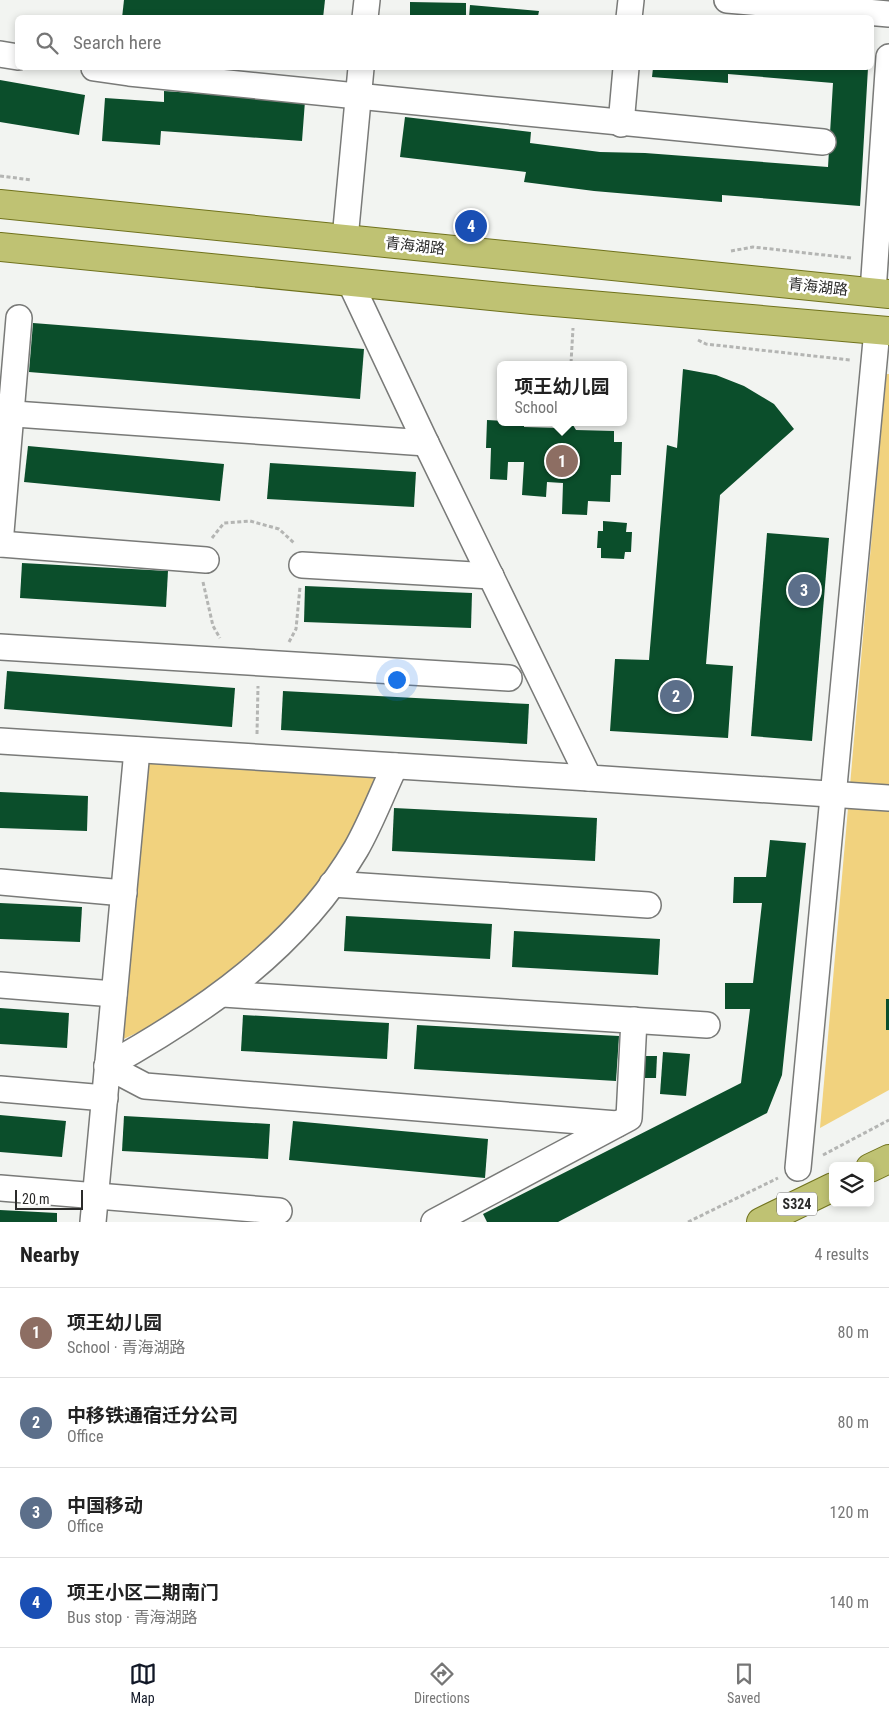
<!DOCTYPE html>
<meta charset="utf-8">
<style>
body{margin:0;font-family:"Roboto Condensed","Noto Sans SC",sans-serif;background:#f6f6f6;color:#222}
.controls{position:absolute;right:15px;bottom:15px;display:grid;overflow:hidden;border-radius:8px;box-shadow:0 2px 8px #0003}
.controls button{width:45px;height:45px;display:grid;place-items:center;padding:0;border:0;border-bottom:1px solid #e0e0e0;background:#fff;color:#222;font:25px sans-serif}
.scale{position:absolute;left:15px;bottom:12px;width:68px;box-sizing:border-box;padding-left:5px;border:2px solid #2b2b2a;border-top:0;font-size:14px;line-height:18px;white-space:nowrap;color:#2b2b2a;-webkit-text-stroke:4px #fff;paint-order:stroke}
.you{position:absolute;left:396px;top:679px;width:18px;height:18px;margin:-12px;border:4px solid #fff;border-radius:50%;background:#1a73e8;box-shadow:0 0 0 8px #1a73e833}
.badge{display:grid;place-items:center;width:32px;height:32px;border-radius:50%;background:#111827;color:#fff;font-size:16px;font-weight:700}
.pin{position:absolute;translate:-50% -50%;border:2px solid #fff;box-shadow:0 1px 5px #0006}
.popup{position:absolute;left:497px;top:361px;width:130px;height:65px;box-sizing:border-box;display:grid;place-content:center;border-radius:8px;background:#fff;filter:drop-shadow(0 1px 4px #0005);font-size:16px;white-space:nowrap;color:#767676}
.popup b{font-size:19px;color:#222}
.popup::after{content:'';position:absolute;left:50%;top:100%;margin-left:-10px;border:10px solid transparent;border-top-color:#fff}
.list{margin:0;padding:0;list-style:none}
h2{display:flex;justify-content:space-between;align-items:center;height:65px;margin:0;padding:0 20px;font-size:21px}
h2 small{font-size:16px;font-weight:400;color:#767676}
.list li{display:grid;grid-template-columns:32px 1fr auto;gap:15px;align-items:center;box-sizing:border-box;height:90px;padding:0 20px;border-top:1px solid #e0e0e0}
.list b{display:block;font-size:19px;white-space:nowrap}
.list p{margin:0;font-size:16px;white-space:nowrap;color:#767676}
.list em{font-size:16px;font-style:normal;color:#767676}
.icon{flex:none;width:28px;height:28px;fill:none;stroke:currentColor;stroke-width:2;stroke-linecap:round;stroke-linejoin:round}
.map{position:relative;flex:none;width:889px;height:1222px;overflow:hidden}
.search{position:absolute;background:#fff;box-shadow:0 2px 8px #0003;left:15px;right:15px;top:15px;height:55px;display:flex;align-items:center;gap:12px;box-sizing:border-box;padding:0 18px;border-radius:8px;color:#767676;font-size:19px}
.sheet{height:425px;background:#fff}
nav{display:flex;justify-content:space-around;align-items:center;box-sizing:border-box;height:70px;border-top:1px solid #e0e0e0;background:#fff;font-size:14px;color:#767676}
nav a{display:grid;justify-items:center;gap:2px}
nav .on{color:#111827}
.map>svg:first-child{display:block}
.green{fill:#f1d27e}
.building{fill:#0b4e2b}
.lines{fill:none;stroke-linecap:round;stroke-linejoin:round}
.minor-casing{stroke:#797a78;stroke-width:28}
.major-casing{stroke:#70721c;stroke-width:30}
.path{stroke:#b4b5b3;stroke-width:3;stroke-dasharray:4 2.5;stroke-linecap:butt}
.minor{stroke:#fff;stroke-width:25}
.major{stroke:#bfc273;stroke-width:28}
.labels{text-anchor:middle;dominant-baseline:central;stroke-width:5;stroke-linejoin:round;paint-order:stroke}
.shield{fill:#fff;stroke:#6b6b6a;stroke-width:1}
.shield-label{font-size:14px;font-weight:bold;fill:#2b2b2a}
.street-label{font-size:15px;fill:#2b2b2a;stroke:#fff}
</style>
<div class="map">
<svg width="889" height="1222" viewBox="0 0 889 1222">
<rect width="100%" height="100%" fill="#f2f4f1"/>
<g class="green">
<polygon points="886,374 889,374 889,1090 820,1128"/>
<polygon points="144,759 382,774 352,837 316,889 239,965 165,1020 117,1042"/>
</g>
<g class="building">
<polygon points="124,0 325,0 323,18 122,18"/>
<polygon points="410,2 466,3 466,18 410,18"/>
<polygon points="470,5 539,11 538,16 544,16 543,18 469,18"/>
<polygon points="653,68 868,68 860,206 722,195 722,202 594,191 524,182 526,172 400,157 405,117 531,132 530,143 600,152 645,153 828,167 833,83 728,74 728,83 652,77"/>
<polygon points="0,80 85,95 79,135 0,122"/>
<polygon points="164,91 305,101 302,141 161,131 160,145 102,141 105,98 164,102"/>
<polygon points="33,323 364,349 360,399 29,372"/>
<polygon points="683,369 716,375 744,386 774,404 794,429 720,495 706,664 733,666 728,738 610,731 615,659 649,660 667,445 677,448"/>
<polygon points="487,420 524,422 524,427 560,428 565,424 573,425 576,430 614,431 614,442 622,442 621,475 611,475 610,502 588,501 587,515 562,514 563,483 547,482 546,497 522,495 524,462 508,462 507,480 490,479 491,448 486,448"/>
<polygon points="28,446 224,464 220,501 24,482"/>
<polygon points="270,463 416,472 414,507 267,499"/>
<polygon points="603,521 627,523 626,532 632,532 631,552 625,552 624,559 601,558 601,548 597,548 598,531 603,531"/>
<polygon points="767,533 829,538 812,741 751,736"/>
<polygon points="22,563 168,571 166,607 20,598"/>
<polygon points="305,586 472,593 471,628 304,622"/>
<polygon points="7,671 235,688 232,727 4,709"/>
<polygon points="283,691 529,704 527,744 281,730"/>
<polygon points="0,792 88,796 87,831 0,828"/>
<polygon points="394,808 597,818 595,861 392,851"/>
<polygon points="770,840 806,843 782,1075 767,1113 558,1222 487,1222 483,1214 741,1083 750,1009 725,1009 725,983 753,983 762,903 733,903 734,877 766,877"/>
<polygon points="0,903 82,907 80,942 0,939"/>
<polygon points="346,916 492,924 490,959 344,951"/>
<polygon points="514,931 660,939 658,975 512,967"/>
<rect x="886" y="999" width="3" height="31"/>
<polygon points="0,1008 69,1013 67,1048 0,1044"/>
<polygon points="243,1015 389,1023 387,1059 241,1051"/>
<polygon points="417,1025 619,1036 616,1081 414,1069"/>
<polygon points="663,1052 690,1054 686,1096 660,1094"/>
<polygon points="641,1056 657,1056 656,1078 640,1078"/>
<polygon points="0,1115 66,1121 62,1157 0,1152"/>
<polygon points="124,1116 270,1124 268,1159 122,1151"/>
<polygon points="293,1121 488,1139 485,1178 289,1160"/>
<polygon points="0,1210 57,1213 57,1222 0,1222"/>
</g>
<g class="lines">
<defs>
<g id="minor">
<polyline points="727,0 889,14"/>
<polyline points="365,18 367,0"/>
<polyline points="629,18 631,0"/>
<polyline points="0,54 18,57"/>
<path d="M94,68L129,73C361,95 591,121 823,142"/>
<polyline points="621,124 626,68"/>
<polyline points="345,239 361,68"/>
<polyline points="350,282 426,443 589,778 889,798"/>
<polyline points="873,292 889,57"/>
<polyline points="0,413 426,443"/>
<polyline points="0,544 19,318"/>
<polyline points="0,544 206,560"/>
<polyline points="302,565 491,576"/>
<polyline points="0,647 509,678"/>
<polyline points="0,741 589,778"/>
<polyline points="0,882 124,893"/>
<polyline points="332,884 648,905"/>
<polyline points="0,985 114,994"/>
<polyline points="223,994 707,1025"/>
<polyline points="107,1066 145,1086 617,1124"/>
<path d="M107,1066C206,1011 298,947 356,849C371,823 382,793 395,766"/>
<polyline points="0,1089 105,1098"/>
<polyline points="798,1168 877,330"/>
<polyline points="0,1188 279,1211"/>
<polyline points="93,1222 137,750"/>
<polyline points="434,1222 629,1118 634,1020"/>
</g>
<g id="major">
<polyline points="0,204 889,294"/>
<polyline points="0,247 532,300 889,331"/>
<polyline points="870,1168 889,1159"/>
<polyline points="761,1222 833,1187"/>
</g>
</defs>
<use href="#minor" class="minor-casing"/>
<use href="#major" class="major-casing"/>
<g class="path">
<polyline points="0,176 32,180"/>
<polyline points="731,251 753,247 851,258"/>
<polyline points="698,340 706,344 850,360"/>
<polyline points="571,363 573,328"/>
<polyline points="212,538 224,523 250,521 279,529 294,543"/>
<polyline points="203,582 213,626 220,638"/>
<polyline points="289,642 296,629 300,587"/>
<polyline points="257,734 258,686"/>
<polyline points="823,1155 889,1120"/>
<polyline points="688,1222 778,1178"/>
</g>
<use href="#minor" class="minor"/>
<use href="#major" class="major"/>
</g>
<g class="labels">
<rect class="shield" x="777" y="1192.5" width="40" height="23" rx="4"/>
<g class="shield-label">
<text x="797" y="1204">S324</text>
</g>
<g class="street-label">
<text transform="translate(415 246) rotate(6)">青海湖路</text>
<text transform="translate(818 287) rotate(6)">青海湖路</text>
</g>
</g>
</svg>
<div class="controls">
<button><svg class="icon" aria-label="layers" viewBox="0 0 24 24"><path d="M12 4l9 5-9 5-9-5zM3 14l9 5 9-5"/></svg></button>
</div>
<div class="scale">20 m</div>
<div class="you"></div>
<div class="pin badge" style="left:562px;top:461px;background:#8d6e63">1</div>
<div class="popup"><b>项王幼儿园</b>School</div>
<div class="pin badge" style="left:676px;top:696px;background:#5c6f8a">2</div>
<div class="pin badge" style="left:804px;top:590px;background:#5c6f8a">3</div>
<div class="pin badge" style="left:471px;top:226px;background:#1a4fb4">4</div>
<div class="search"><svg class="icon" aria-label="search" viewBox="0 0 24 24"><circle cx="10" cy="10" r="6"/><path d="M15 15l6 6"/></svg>Search here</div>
</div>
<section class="sheet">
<h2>Nearby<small>4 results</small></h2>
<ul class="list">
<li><span class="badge" style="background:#8d6e63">1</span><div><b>项王幼儿园</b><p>School · 青海湖路</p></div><em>80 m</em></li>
<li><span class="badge" style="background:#5c6f8a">2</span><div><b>中移铁通宿迁分公司</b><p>Office</p></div><em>80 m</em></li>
<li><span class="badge" style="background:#5c6f8a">3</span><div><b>中国移动</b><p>Office</p></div><em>120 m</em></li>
<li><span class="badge" style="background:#1a4fb4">4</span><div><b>项王小区二期南门</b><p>Bus stop · 青海湖路</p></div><em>140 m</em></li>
</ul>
</section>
<nav>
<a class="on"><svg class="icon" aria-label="map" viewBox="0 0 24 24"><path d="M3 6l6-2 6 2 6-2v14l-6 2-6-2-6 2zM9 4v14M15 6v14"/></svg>Map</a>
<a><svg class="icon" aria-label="directions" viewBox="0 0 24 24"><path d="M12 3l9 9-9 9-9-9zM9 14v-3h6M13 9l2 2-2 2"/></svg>Directions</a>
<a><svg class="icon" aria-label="saved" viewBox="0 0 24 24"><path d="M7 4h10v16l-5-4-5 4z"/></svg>Saved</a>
</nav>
